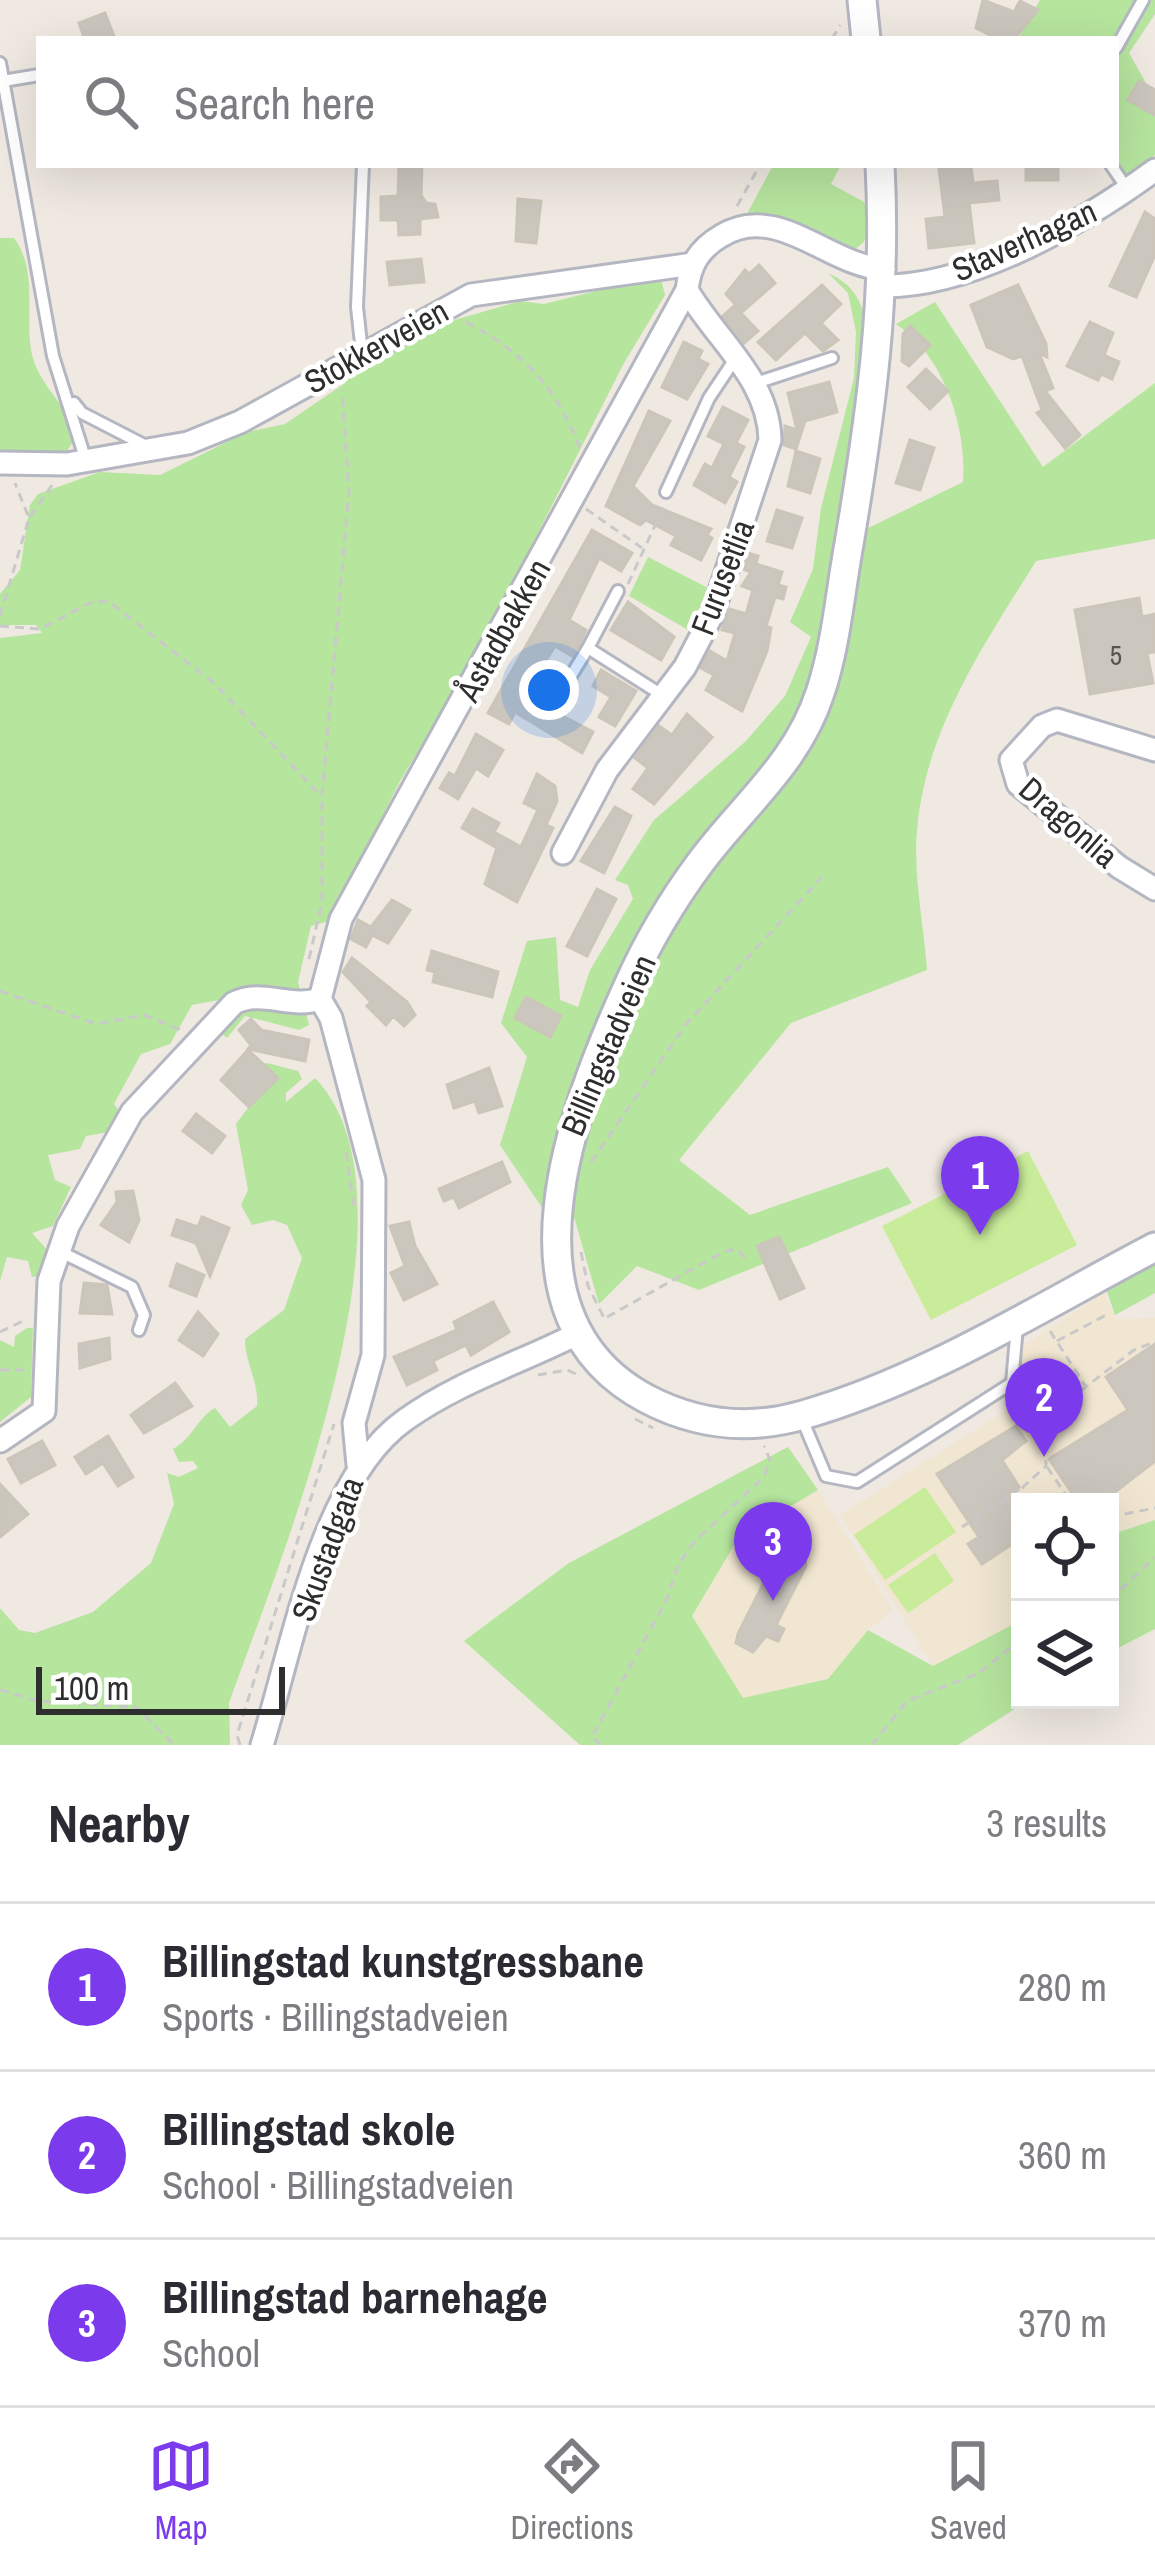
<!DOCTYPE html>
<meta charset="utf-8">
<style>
body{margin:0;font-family:"Archivo Narrow",sans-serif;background:#f7f7f7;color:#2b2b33}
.controls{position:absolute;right:36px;bottom:36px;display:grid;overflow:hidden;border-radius:0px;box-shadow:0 12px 48px #0002}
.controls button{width:108px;height:108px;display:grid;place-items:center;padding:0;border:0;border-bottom:3px solid #e1e1e2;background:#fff;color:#2b2b33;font:60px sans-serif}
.scale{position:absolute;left:36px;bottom:30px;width:249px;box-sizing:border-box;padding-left:12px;border:6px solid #2e2e2e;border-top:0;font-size:33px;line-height:42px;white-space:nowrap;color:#2e2e2e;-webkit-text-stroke:9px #fff;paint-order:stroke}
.you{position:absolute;left:549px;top:690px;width:42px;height:42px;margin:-30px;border:9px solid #fff;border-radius:50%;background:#1a73e8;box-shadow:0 0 0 18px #1a73e833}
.badge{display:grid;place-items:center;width:78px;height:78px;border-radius:50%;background:#7c3aed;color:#fff;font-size:39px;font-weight:700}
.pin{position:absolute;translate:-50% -99px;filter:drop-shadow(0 3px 6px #0008)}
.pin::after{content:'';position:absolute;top:63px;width:42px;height:36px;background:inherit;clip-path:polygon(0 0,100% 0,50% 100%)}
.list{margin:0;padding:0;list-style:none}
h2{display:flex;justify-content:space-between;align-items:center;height:156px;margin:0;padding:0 48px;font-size:51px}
h2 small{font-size:39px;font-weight:400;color:#7c7c81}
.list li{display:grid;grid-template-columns:78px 1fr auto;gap:36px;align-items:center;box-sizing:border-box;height:168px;padding:0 48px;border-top:3px solid #e1e1e2}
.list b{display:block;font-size:45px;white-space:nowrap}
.list p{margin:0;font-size:39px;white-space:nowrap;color:#7c7c81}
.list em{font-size:39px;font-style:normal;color:#7c7c81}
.icon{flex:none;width:66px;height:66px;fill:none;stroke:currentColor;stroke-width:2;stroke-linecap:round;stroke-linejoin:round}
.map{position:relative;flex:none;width:1155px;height:1745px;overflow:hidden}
.search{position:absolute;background:#fff;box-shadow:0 12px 48px #0002;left:36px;right:36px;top:36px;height:132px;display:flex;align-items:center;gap:30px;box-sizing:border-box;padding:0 42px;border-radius:0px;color:#7c7c81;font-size:45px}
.sheet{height:660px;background:#fff}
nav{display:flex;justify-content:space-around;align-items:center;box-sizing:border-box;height:168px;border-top:3px solid #e1e1e2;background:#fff;font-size:33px;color:#7c7c81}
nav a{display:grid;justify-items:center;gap:6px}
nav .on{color:#7c3aed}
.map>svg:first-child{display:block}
.education{fill:#f0e6d1}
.green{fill:#b6e59e}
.pitch{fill:#c9ec9a}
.building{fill:#cbc7bf;stroke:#cbc5ba;stroke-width:3}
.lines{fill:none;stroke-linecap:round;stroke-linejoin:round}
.lane-casing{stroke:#b4b7c1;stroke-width:16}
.street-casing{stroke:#b4b7c1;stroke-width:27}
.secondary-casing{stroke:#b4b7c1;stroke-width:33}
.path{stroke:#c9c9c9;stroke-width:3;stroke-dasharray:9 6;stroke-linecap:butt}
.lane{stroke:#fff;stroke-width:10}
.street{stroke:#fff;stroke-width:21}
.secondary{stroke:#fff;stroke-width:27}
.labels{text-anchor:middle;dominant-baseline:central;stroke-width:9;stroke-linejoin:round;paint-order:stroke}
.number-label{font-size:27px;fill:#555452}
.street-label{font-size:33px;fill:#2e2e2e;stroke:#fff}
</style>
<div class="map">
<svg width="1155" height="1745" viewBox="0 0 1155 1745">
<rect width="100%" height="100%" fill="#efe9e1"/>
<g class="education">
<polygon points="1104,1293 1116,1319 1155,1318 1155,1520 1110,1535 1110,1502 1020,1502 1020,1621 933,1666 840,1515 1005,1411 1020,1348"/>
<polygon points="818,1490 893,1610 868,1630 828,1679 743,1699 692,1616 739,1537"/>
</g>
<g class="green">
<polygon points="1040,0 1155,0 1155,14 1129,53 1155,99 1155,155 1125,180 1116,153 1116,39 1018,39"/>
<polygon points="773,165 841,165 831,184 864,202 871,215 864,242 855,249 783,219 747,214"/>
<path d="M0,238H14C38,271 25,311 31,350C37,384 66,404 78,434L65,454L0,450Z"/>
<path d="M828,273C860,287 865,311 871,344L823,644L806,707L775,759L697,843L606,1007L553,1157L545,1212L500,1145L527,1057L501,1023L527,941L556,937L560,1000L578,1007L590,970L633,899L628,885L615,880L654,820L746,741L785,696L811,637L790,622L813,569L821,508L854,378L856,332L848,293Z"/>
<polygon points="652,277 661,279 665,295 624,363 475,657 400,781 330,921 311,926 298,982 309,1025 299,1030 245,1016 227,1038 216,1028 230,998 192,1005 170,1044 141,1054 114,1104 128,1124 125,1129 86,1136 80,1149 48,1155 55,1180 71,1187 53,1226 32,1233 48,1251 42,1275 32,1277 28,1261 7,1257 0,1281 0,638 42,633 36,625 0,625 0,594 20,570 30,505 38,494 100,472 160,475 247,432 285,424 345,383 354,368 437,325 520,301 544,304"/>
<path d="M935,302L1043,467L1155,383V539L1036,561C984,645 925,730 917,831C913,875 924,926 927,970L791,1023L679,1160L750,1215L888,1167L912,1203L699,1290L637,1266L599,1304L570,1203L584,1134L618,1031L675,918L789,774L860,532L963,482C967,427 944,356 896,324Z"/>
<polygon points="648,557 708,588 690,631 629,596"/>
<path d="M267,1063L298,1071L302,1079L286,1093V1102L315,1078C432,1199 277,1567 229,1703L230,1745H0V1608L19,1630L35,1633L93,1612L151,1563L174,1504L167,1473L179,1477L198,1468L193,1461L179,1462L173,1449C193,1438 198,1417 215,1408L230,1427L257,1406C259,1381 245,1364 245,1339L284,1310L302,1258L287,1225L273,1220L252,1225L241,1205L248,1190L236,1124L259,1093L253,1067Z"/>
<polygon points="1155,1259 1155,1293 1115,1315 1105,1286"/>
<polygon points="27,1328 33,1328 31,1397 0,1422 0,1340 14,1347 15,1336"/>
<polygon points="788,1447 818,1490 739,1537 692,1616 743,1698 828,1679 868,1630 933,1666 1020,1621 1020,1700 1029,1700 958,1745 580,1745 464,1641 569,1563"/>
<polygon points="1155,1520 1155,1629 1110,1652 1110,1535"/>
</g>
<g class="pitch">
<polygon points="1028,1151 1077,1245 931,1320 882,1226"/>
<polygon points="925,1487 956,1532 885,1580 854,1535"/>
<polygon points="935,1553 954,1581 908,1613 888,1585"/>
</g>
<g class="building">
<polygon points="983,0 1014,12 1020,1 1038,10 1014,39 998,39 976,28"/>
<polygon points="105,13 115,39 85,39 79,23"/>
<polygon points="1139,81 1155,90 1155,115 1128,100"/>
<polygon points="399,165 422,165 421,195 426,203 435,204 438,217 420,219 420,234 399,235 398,220 381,220 381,197 398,196"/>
<rect x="1026" y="165" width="32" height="15"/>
<polygon points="971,166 973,183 997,181 999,200 969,203 974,243 929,248 926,219 945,217 939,169"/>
<polygon points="518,199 541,201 536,243 516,241"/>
<polygon points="1145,212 1155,219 1155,255 1136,297 1110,286"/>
<polygon points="421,259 424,282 390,285 387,262"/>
<polygon points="759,265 775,283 742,312 726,294 745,270 749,274"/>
<polygon points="822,285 841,304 821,323 838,340 823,351 805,333 776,360 758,342"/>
<polygon points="1018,285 1046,344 1047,357 1039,353 1053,388 1045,391 1080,435 1065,448 1037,413 1042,410 1022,356 1013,359 987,347 971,305"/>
<polygon points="734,306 758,331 744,343 723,316"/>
<polygon points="1090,322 1113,333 1104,355 1119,362 1112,379 1101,374 1098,380 1067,366"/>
<polygon points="910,326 930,345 909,366 902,361 903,334"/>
<polygon points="684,342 702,351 698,359 708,364 687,399 662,387"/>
<polygon points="926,369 948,391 930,409 908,387"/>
<polygon points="829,382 837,412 805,421 796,449 784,445 785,426 797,430 788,393"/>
<polygon points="723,407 748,420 736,443 744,447 729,477 737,482 725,503 694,485 705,464 712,468 724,444 708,436"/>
<polygon points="649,411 670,421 633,486 652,505 711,529 707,535 712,538 701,560 671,545 676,536 646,520 640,525 606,506"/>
<polygon points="910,440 934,448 920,490 896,483"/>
<polygon points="796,451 820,459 810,493 788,486"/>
<polygon points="777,510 802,518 792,548 767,541"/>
<polygon points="592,530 632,553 621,571 599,558 569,620 586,630 580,643 572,656 555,646 524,696 593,732 582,753 515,712 509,724 488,713"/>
<polygon points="748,553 758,556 756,564 782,572 778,585 786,587 783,599 775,597 766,626 771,628 767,651 742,711 706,690 714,675 701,668 710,651 727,661 735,633 722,630 730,609 746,614 753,590 742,586 751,572 743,569"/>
<polygon points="1139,598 1142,617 1155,614 1155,652 1147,653 1153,683 1090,694 1075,610"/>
<polygon points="628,602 674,637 661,660 611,630"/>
<polygon points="601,670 636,691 615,726 599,717 611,697 593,686"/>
<polygon points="687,714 712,737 654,804 633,789 648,768 635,758 659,726 672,735"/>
<polygon points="476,734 503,750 488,776 476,768 458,799 440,788 449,773 455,776"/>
<polygon points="537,774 555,786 557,801 546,825 553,828 517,902 485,884 497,848 462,828 473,809 499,823 494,832 521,847 538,810 524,803"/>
<polygon points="615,807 631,816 604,873 581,861"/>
<polygon points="597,889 616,899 587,956 567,946"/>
<polygon points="392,900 410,910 388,943 372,935 366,947 351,939 358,920 371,927"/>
<polygon points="432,951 498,972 492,997 433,982 435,972 427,970"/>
<polygon points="352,958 407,1002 415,1015 404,1026 393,1016 386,1025 367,1006 371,1002 343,972"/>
<polygon points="526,997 561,1016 550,1037 515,1018"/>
<polygon points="251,1019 261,1030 309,1040 305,1061 248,1049 251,1045 239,1030"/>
<polygon points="248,1050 278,1078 249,1107 221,1080"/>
<polygon points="489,1068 502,1106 479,1113 475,1101 454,1108 447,1085"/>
<polygon points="196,1114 225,1136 212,1153 183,1131"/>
<polygon points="502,1162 510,1182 459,1208 454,1197 444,1201 439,1189"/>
<polygon points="133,1191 139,1220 129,1242 101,1225 117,1202 116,1192"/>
<polygon points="202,1217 229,1228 210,1276 196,1243 172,1235 177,1220 198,1227"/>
<polygon points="409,1222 415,1246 437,1284 404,1300 391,1273 405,1266 390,1226"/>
<polygon points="779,1237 804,1288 780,1299 757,1246"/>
<polygon points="177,1264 204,1275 196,1296 170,1286"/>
<polygon points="84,1283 107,1285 112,1314 80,1313"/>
<polygon points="493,1302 509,1332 471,1355 466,1345 433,1361 437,1370 407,1385 394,1357 457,1330 454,1322"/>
<polygon points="198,1312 218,1334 203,1356 179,1340"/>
<polygon points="109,1338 110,1359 80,1368 79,1344"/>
<polygon points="1155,1344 1155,1461 1102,1502 1078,1502 1049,1459 1128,1410 1106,1377"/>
<polygon points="175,1383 192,1406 144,1433 131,1415"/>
<polygon points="1016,1426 1026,1441 1002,1460 1019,1487 1009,1493 1020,1510 1020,1539 982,1564 968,1544 979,1537 937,1474"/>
<polygon points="108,1436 133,1477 118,1486 103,1463 86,1474 75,1457"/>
<polygon points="42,1441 55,1465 21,1483 8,1459"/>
<polygon points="0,1484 28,1514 0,1537"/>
<polygon points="788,1550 805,1558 806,1566 776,1625 784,1629 778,1641 766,1636 753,1652 736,1643 738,1634 771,1568"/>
</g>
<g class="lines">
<defs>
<g id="lane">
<polyline points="1116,48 1143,0"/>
<polyline points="0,63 53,356 86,461"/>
<polyline points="3,81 39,75"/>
<polyline points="1111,165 1128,190"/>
<polyline points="362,353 357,307 363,165"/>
<polyline points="756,383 832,358"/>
<polyline points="74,403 82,413 150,448"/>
<polyline points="666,492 709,398 735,359"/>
<polyline points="618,591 588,648 662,695"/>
<polyline points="558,697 588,648"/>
<polyline points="61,1252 132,1287 144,1315 139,1330"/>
<polyline points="802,1419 826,1476 857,1482 1012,1383 1017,1326"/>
</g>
<g id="street">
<path d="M884,286C974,286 1084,222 1155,170"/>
<polyline points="0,463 67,464 188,443 240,422 471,295 693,264"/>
<polyline points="1155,750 1057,720 1042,726 1011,760 1018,784 1119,867 1155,889"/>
<path d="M563,853L607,770L685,667L712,615L770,440C769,379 716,340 687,290"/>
<path d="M0,1441L44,1411L49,1281L68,1226L132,1112L234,1003C262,989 291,1009 320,999"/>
<path d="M358,1465L354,1423L373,1355L374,1180L331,1018L320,999L341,919L687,290C690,264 699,249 721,236C777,201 829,266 884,269"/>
<path d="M262,1745C292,1649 321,1479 405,1420C458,1382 522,1362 579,1333"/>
</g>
<g id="secondary">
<polyline points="862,0 866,39"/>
<path d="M880,165C887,298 871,413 849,544C840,593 836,646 820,693C797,764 743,805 700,863C672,901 647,943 628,986C574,1105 490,1316 647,1399C697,1425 748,1431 803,1415C926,1380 1042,1306 1155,1247"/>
</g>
</defs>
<use href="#lane" class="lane-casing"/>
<use href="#street" class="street-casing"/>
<use href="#secondary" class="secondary-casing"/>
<g class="path">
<polyline points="832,39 840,25"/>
<polyline points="737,206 760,165"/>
<path d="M466,322C524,353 556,387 580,448"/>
<polyline points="586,509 642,548"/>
<polyline points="30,517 52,485"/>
<polyline points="628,584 664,506"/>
<polyline points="0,616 29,518 15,483"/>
<polyline points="0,626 40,629 90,603 108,601 214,683 320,795"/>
<polyline points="309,959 322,902 322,796 349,491 342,390"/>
<polyline points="0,991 96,1024 144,1015 181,1030"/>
<polyline points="346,1152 354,1207"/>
<polyline points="591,1162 687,1023 822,877"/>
<polyline points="581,1252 588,1286 604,1318"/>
<polyline points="607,1317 723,1252 736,1249 749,1261"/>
<polyline points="1050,1331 1086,1387"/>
<polyline points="0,1332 25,1320"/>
<polyline points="1057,1341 1108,1314"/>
<polyline points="0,1370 28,1370"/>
<polyline points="538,1375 567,1370 581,1376"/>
<polyline points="1021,1394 1044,1419 1046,1466 1023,1487 1026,1502"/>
<polyline points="1045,1418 1134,1350 1155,1342"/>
<polyline points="635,1419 653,1428"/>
<polyline points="1047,1467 1071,1502"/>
<polyline points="1110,1517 1155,1508"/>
<polyline points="962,1527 1021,1488"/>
<polyline points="1110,1600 1155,1557"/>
<polyline points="0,1690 38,1701 136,1707 174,1745"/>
<polyline points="240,1745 237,1735 334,1424"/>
<polyline points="601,1745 592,1737 667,1599 678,1565 694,1542 764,1477 770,1460 764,1446"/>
<polyline points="872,1745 907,1701 979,1673 1020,1640"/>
</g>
<use href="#lane" class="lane"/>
<use href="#street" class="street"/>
<use href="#secondary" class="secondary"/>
</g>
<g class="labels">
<g class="number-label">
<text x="1116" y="655">5</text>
</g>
<g class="street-label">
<text transform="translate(1024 240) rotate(-24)">Staverhagan</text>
<text transform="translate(376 346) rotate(-29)">Stokkerveien</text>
<text transform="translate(722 577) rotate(-69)">Furusetlia</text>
<text transform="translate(503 630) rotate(-61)">Åstadbakken</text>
<text transform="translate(1069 822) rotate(41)">Dragonlia</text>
<text transform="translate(608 1045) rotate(-67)">Billingstadveien</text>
<text transform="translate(327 1549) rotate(-70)">Skustadgata</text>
</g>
</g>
</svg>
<div class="controls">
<button><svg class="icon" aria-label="locate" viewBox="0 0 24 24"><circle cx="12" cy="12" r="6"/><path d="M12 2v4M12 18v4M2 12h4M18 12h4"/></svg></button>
<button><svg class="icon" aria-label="layers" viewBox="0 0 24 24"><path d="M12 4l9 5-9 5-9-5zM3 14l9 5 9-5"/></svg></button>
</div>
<div class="scale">100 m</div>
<div class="you"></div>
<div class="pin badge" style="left:980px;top:1235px">1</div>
<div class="pin badge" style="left:1044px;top:1457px">2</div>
<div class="pin badge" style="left:773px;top:1601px">3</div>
<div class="search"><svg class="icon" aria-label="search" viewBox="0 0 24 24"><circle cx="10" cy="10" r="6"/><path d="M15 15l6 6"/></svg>Search here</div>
</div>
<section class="sheet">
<h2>Nearby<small>3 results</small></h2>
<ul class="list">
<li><span class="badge">1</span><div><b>Billingstad kunstgressbane</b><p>Sports · Billingstadveien</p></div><em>280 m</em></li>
<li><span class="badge">2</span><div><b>Billingstad skole</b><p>School · Billingstadveien</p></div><em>360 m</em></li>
<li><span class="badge">3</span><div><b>Billingstad barnehage</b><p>School</p></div><em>370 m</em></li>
</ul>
</section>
<nav>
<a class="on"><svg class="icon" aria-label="map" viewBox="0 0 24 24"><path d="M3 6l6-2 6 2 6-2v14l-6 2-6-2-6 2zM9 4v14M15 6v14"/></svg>Map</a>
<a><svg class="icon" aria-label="directions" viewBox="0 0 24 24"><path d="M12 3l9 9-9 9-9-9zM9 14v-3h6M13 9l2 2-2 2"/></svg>Directions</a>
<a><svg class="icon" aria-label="saved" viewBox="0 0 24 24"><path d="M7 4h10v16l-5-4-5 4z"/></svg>Saved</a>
</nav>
